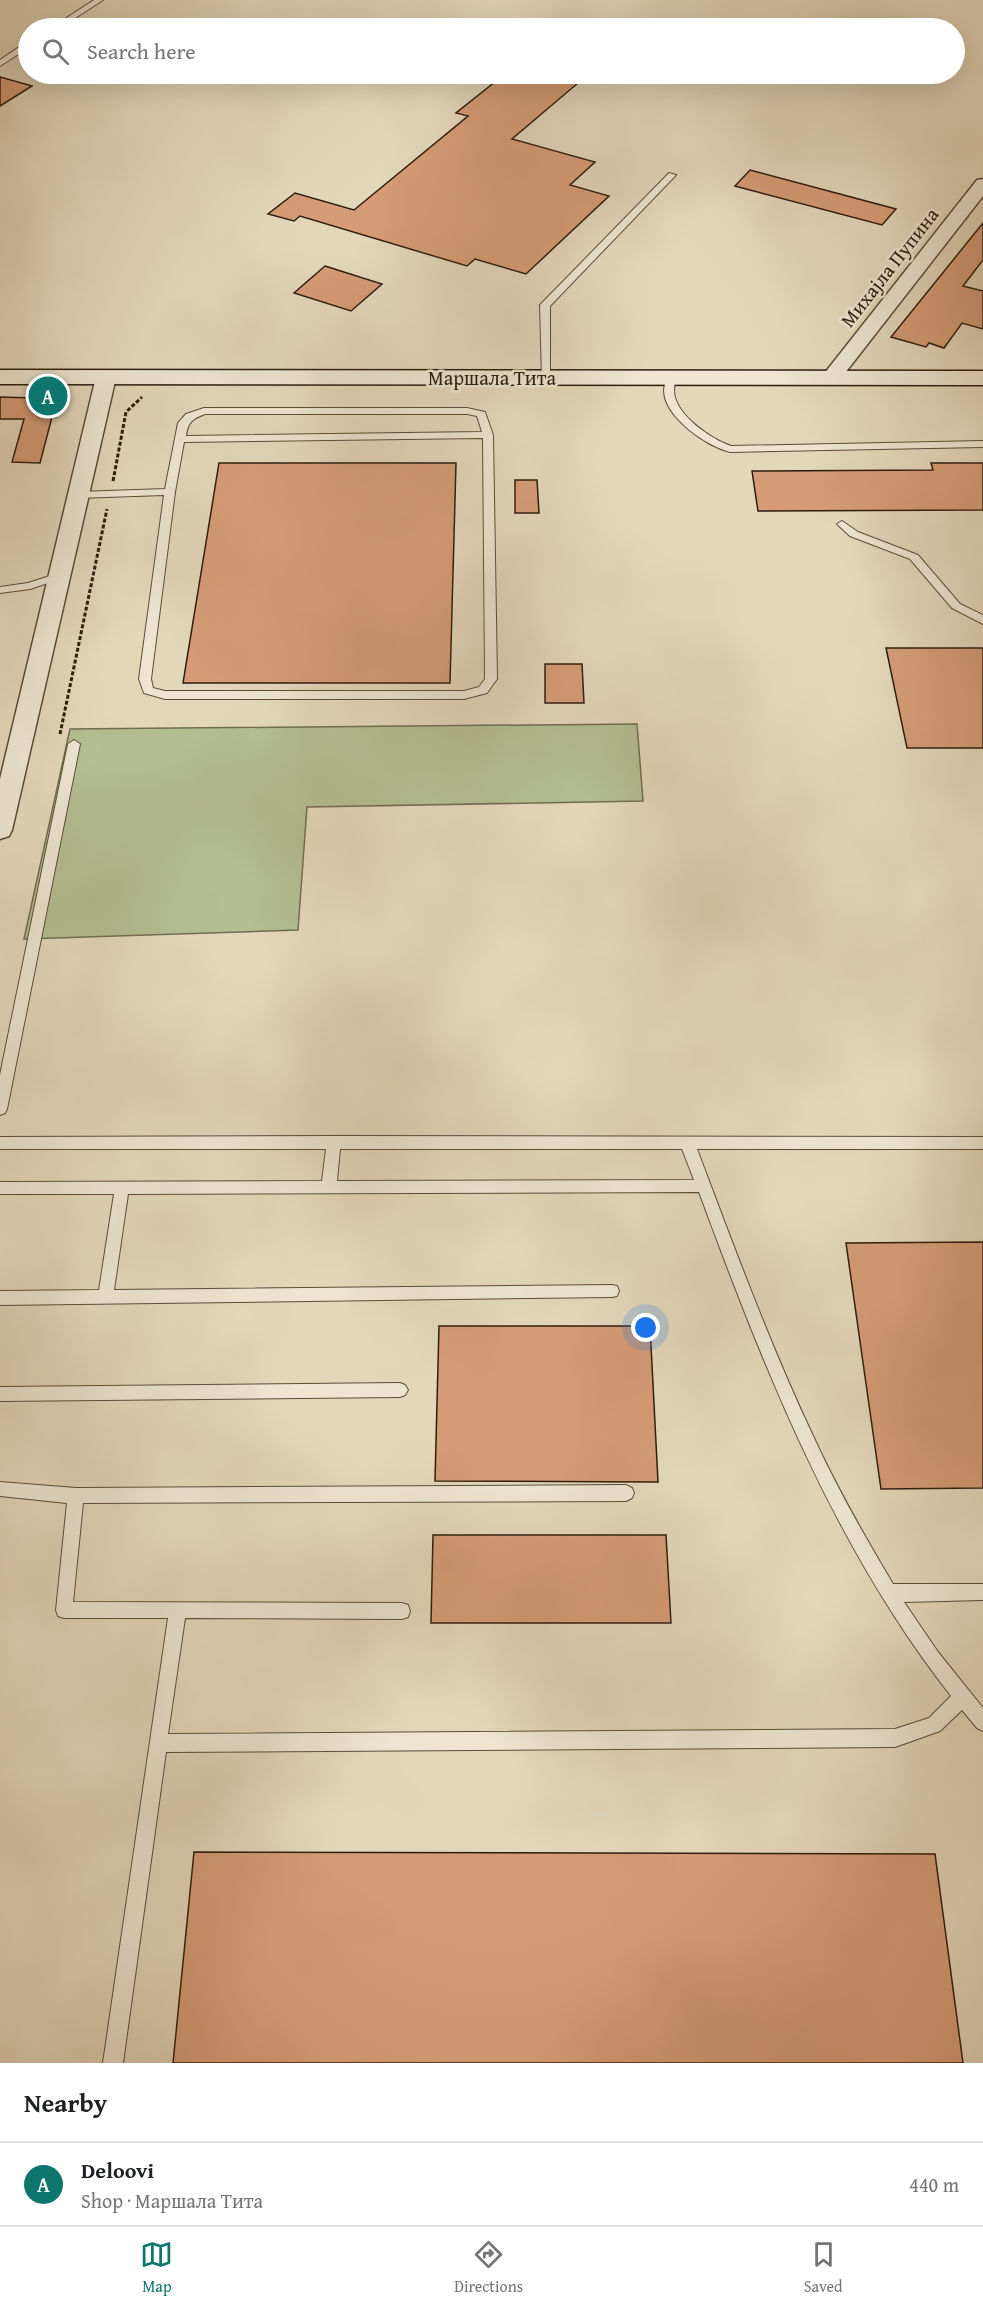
<!DOCTYPE html>
<meta charset="utf-8">
<style>
body{margin:0;font-family:"Gentium Book Plus",serif;background:#f6f6f6;color:#202124}
.you{position:absolute;left:646px;top:1328px;width:21px;height:21px;margin:-15px;border:4px solid #fff;border-radius:50%;background:#1a73e8;box-shadow:0 0 0 9px #1a73e833}
.badge{display:grid;place-items:center;width:39px;height:39px;border-radius:50%;background:#0f766e;color:#fff;font-size:20px;font-weight:700}
.pin{position:absolute;translate:-50% -50%;border:3px solid #fff;box-shadow:0 2px 6px #0006}
.list{margin:0;padding:0;list-style:none}
h2{display:flex;justify-content:space-between;align-items:center;height:78px;margin:0;padding:0 24px;font-size:26px}
h2 small{font-size:20px;font-weight:400;color:#757577}
.list li{display:grid;grid-template-columns:39px 1fr auto;gap:18px;align-items:center;box-sizing:border-box;height:84px;padding:0 24px;border-top:2px solid #e0e0e0}
.list b{display:block;font-size:22px;white-space:nowrap}
.list p{margin:0;font-size:20px;white-space:nowrap;color:#757577}
.list em{font-size:20px;font-style:normal;color:#757577}
.icon{flex:none;width:33px;height:33px;fill:none;stroke:currentColor;stroke-width:2;stroke-linecap:round;stroke-linejoin:round}
.map{position:relative;flex:none;width:983px;height:2063px;overflow:hidden}
.search{position:absolute;background:#fff;box-shadow:0 6px 24px #0002;left:18px;right:18px;top:18px;height:66px;display:flex;align-items:center;gap:15px;box-sizing:border-box;padding:0 21px;border-radius:33px;color:#757577;font-size:22px}
.sheet{height:162px;background:#fff}
nav{display:flex;justify-content:space-around;align-items:center;box-sizing:border-box;height:84px;border-top:2px solid #e0e0e0;background:#fff;font-size:16px;color:#757577}
nav a{display:grid;justify-items:center;gap:3px}
nav .on{color:#0f766e}
.map>svg:first-child{display:block}
.green{fill:#b3be91;stroke:#706e50;stroke-width:1.5}
.building{fill:#d59c77;stroke:#2e1d0f;stroke-width:1.5}
.lines{fill:none;stroke-linecap:round;stroke-linejoin:round}
.service-casing{stroke:#5b4c3a;stroke-width:2}
.minor-casing{stroke:#5b4c3a;stroke-width:3}
.secondary-casing{stroke:#2e1d0f;stroke-width:3}
.path{stroke:#2e1d0f;stroke-width:3;stroke-dasharray:4 2;stroke-linecap:butt}
.service{fill:#ede5d2;fill-rule:evenodd}
.minor{fill:#ede5d2;fill-rule:evenodd}
.secondary{fill:#ede5d2;fill-rule:evenodd}
.labels{text-anchor:middle;dominant-baseline:central;stroke-width:5;stroke-linejoin:round;paint-order:stroke}
.far-street-label{font-size:20px;fill:#2e1d0f;stroke:#ede5d2}
</style>
<div class="map">
<svg width="983" height="2063" viewBox="0 0 983 2063">
<rect width="100%" height="100%" fill="#e3d7ba"/>
<filter id="stains"><feTurbulence type="fractalNoise" baseFrequency=".00333" numOctaves="4"/><feColorMatrix values="0 0 0 0 .2 0 0 0 0 .09 0 0 0 0 .02 0 0 0 .5 -.17"/></filter>
<radialGradient id="worn" r=".72"><stop offset=".6" stop-color="#630" stop-opacity="0"/><stop offset="1" stop-color="#630" stop-opacity=".3"/></radialGradient>
<polygon class="green" points="637,724 643,801 307,807 298,930 24,939 70,729"/>
<g class="building">
<polygon points="505,74 541,74 578,83 512,139 595,162 570,185 609,196 526,274 475,259 467,266 300,216 294,221 268,214 295,193 354,210 468,116 456,113"/>
<polygon points="0,77 32,86 0,106"/>
<polygon points="750,170 896,209 882,225 735,186"/>
<polygon points="983,223 983,260 963,286 983,291 983,329 962,323 944,348 929,343 926,347 891,337"/>
<polygon points="325,266 382,284 351,311 294,293"/>
<polygon points="35,393 63,393 56,417 52,417 40,463 12,462 24,419 0,419 0,397 33,398"/>
<polygon points="219,463 456,463 450,683 183,683"/>
<polygon points="931,463 983,463 983,510 758,511 752,471 933,470"/>
<polygon points="515,480 537,480 539,513 515,513"/>
<polygon points="886,648 983,648 983,748 907,748"/>
<polygon points="545,664 582,664 584,703 545,703"/>
<polygon points="983,1242 983,1488 881,1489 846,1243"/>
<polygon points="439,1326 650,1326 658,1482 435,1481"/>
<polygon points="433,1535 666,1535 671,1623 431,1623"/>
<polygon points="194,1852 935,1854 963,2063 173,2063"/>
</g>
<g class="lines">
<defs>
<g id="service">
<polygon points="94,0 103,0 60,28 51,28"/>
<polygon points="25,43 28,43 28,48 0,66 0,60"/>
<polygon points="669,173 676,175 550,306 550,377 542,379 540,305"/>
<path d="M671,374L676,377C675,382 674,387 674,391C675,415 711,439 731,446L983,441V447L730,452C707,446 665,418 664,391C664,387 666,381 666,377Z"/>
<path d="M204,408H467L485,412L493,435L497,679L487,693L464,699H165L144,693L139,679L164,495L78,498L73,495L78,492L165,489L178,423L186,414ZM205,414H467L477,416L482,432L186,436C188,422 192,419 205,414ZM483,438L485,679L479,687L464,691H165L153,688L151,679L175,492L184,442Z"/>
<polygon points="842,521 858,532 918,555 960,604 983,615 983,624 952,608 910,559 850,536 837,524"/>
<polygon points="59,573 64,576 63,578 30,589 0,593 0,587 28,583"/>
<polygon points="74,740 80,744 7,1109 5,1113 0,1115 0,1075 68,744"/>
<path d="M334,1136L983,1137V1149H697C734,1247 770,1345 815,1440C838,1490 865,1537 893,1584H983V1600L904,1602L938,1652L983,1708V1731L977,1728L962,1710L940,1731L895,1747L166,1752L123,2063H103L168,1618H64L58,1616L56,1610L67,1503L0,1496V1482L76,1488L626,1485L632,1488L634,1493L632,1498L626,1501L83,1503L73,1602L402,1603L408,1605L410,1611L408,1617L402,1619L185,1618L168,1734L895,1729L929,1718L951,1696C834,1547 764,1368 699,1192L128,1194L114,1290L612,1285L617,1286L619,1291L617,1296L612,1297L0,1305V1291L99,1290L114,1194H0V1182L322,1181L326,1149H0V1137ZM340,1149H682L694,1180L337,1181Z"/>
<polygon points="400,1383 405,1385 408,1390 405,1395 400,1397 0,1401 0,1387"/>
</g>
<g id="minor">
<polygon points="983,179 983,196 838,382 824,382 821,378 824,374 977,180"/>
<polygon points="106,371 116,377 12,830 9,836 0,839 0,779 96,377"/>
</g>
<polygon id="secondary" points="0,370 983,371 983,385 0,384"/>
</defs>
<use href="#service" class="service-casing"/>
<use href="#minor" class="minor-casing"/>
<use href="#secondary" class="secondary-casing"/>
<g class="path">
<polyline points="113,481 126,412 142,397"/>
<polyline points="60,734 107,509"/>
</g>
<use href="#service" class="service"/>
<use href="#minor" class="minor"/>
<use href="#secondary" class="secondary"/>
</g>
<g class="labels">
<g class="far-street-label">
<text transform="translate(889 267) rotate(-52)">Михајла Пупина</text>
<text x="492" y="377">Маршала Тита</text>
</g>
</g>
<rect width="100%" height="100%" filter="url(#stains)"/>
<rect width="100%" height="100%" fill="url(#worn)"/>
</svg>
<div class="you"></div>
<div class="pin badge" style="left:48px;top:396px">A</div>
<div class="search"><svg class="icon" aria-label="search" viewBox="0 0 24 24"><circle cx="10" cy="10" r="6"/><path d="M15 15l6 6"/></svg>Search here</div>
</div>
<section class="sheet">
<h2>Nearby<small></small></h2>
<ul class="list">
<li><span class="badge">A</span><div><b>Deloovi</b><p>Shop · Маршала Тита</p></div><em>440 m</em></li>
</ul>
</section>
<nav>
<a class="on"><svg class="icon" aria-label="map" viewBox="0 0 24 24"><path d="M3 6l6-2 6 2 6-2v14l-6 2-6-2-6 2zM9 4v14M15 6v14"/></svg>Map</a>
<a><svg class="icon" aria-label="directions" viewBox="0 0 24 24"><path d="M12 3l9 9-9 9-9-9zM9 14v-3h6M13 9l2 2-2 2"/></svg>Directions</a>
<a><svg class="icon" aria-label="saved" viewBox="0 0 24 24"><path d="M7 4h10v16l-5-4-5 4z"/></svg>Saved</a>
</nav>
